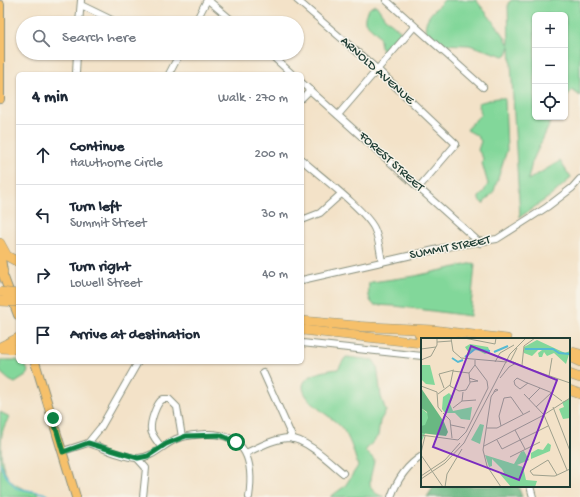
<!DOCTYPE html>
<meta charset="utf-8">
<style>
body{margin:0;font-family:"Gochi Hand",sans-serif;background:#f6f6f7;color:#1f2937}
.controls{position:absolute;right:12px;top:12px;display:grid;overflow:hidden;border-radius:6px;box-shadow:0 1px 3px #0004}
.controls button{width:36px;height:36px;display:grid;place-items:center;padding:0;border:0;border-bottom:1px solid #e0e1e3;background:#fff;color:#1f2937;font:20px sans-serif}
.stop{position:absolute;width:12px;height:12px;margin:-9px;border:3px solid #0b8043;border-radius:50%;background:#fff}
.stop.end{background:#0b8043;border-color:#fff;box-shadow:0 1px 4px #0008}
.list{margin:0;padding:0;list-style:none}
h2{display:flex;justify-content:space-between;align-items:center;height:52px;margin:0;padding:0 16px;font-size:17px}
h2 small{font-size:13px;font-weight:400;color:#747a83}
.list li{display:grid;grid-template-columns:26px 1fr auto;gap:12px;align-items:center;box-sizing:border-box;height:60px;padding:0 16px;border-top:1px solid #e0e1e3}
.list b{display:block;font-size:15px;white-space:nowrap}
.list p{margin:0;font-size:13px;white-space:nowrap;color:#747a83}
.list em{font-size:13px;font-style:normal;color:#747a83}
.icon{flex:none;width:22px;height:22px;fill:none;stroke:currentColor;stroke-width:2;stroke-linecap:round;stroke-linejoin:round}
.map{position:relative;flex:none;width:580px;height:497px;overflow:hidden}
.search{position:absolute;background:#fff;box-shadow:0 1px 3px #0004;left:16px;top:16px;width:288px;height:44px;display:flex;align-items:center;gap:10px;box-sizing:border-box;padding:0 14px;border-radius:22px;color:#747a83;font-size:15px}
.panel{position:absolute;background:#fff;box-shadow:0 1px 3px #0004;left:16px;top:72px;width:288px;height:292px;border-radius:6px}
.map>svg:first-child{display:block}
.green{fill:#82d79a;stroke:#508a67}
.forest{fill:#69b882;stroke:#447a5b}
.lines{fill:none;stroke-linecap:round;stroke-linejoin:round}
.stream{stroke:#55bad3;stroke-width:1.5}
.minor-casing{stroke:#89907e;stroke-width:8}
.major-casing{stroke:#89907e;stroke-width:10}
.highway-casing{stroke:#89907e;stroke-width:10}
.minor{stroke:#fff;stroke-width:6}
.major{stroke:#f6c06b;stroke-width:8}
.highway{stroke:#f6c06b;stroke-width:9}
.highway-bridge-casing{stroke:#89907e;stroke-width:10;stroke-linecap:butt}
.highway-bridge{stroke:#f6c06b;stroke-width:9}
.route{stroke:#0b8043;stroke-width:5}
.labels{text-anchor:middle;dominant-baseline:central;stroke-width:3;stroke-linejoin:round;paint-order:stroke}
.street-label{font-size:13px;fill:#1f3d34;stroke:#f7f3e8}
.inset-river{fill:none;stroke:#55bad3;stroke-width:2}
.inset-road{fill:none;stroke:#9ea08d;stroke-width:1}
.view{fill:#7b2cbf;fill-opacity:0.15;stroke:#7b2cbf;stroke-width:2}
.inset-edge{fill:none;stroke:#1f3d34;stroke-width:2}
</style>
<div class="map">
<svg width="580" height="497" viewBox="0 0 580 497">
<rect width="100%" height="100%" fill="#f7f3e8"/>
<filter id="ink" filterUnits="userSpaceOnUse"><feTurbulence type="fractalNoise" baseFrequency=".025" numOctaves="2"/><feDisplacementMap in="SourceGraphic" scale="8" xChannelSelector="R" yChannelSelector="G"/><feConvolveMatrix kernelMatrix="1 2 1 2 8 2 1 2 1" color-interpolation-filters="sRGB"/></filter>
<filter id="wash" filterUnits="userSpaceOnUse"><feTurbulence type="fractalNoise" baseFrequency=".012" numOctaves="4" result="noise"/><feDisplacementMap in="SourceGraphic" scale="16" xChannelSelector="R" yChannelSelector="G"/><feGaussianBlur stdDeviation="0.9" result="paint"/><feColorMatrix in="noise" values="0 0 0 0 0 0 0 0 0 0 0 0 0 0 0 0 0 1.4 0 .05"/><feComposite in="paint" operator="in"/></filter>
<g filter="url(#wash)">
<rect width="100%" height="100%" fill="#f3e2c8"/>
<g class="green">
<path d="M444,0H476L503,34L509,45L508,3L512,0H580V96L572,90L565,99V15H535V117H553L532,162L528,180L560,161L571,178L552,195L520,217L510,46L507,54L504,56L469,45L437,44L427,38C421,19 432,13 444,0Z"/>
<path d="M376,5L385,18L402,32C394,38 391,49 383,53C380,48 381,42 379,37C375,30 369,27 365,22C364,14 368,7 376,5Z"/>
<path d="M497,98H504L505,100L507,150L494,191L483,204L479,200V197L483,193L488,184L482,163L483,158L478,150L481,141L476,135L467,130C470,124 476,120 481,114L478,103Z"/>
<path d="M474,263L475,265L470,316L395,306L374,305C368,301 368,291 369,283L372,282L415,276Z"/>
<path d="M347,357L373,360L377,366L381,397L386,411L380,421L378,436L365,451L374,459C373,476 361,489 384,497H330L345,486L358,466C354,453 350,437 341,427C334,419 324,414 317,407C287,382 311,372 338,369L345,358Z"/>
<polygon points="0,360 17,360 18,362 25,364 28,371 26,376 15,383 9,380 0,372"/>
<path d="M0,412L10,417C2,426 1,437 1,449C2,475 9,487 36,492L40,497H0Z"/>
</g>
<polygon class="forest" points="434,486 518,486 522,497 427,497"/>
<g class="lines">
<polyline class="stream" points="0,463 4,473 16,488 43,493 50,497"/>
</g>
</g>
<g filter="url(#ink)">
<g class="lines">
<defs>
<g id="minor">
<polyline points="208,0 235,23"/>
<polyline points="297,0 377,69 456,144 419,187"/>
<polyline points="386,0 483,87"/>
<polyline points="81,5 118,23"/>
<polyline points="79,23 81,0"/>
<polyline points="195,23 207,0"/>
<polyline points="269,53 292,74"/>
<polyline points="76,74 77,53"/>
<polyline points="169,74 180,53"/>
<polyline points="302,83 480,243"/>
<polyline points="302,98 310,90"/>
<polyline points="338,115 414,27"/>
<path d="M302,160C320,176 364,209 374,228C379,238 380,251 382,262"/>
<polyline points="302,220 320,213 341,194"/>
<polyline points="302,280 452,246 497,239 547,207 572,188 580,179"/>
<polyline points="302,343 422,356"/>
<polyline points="263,372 293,439"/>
<path d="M88,443C102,447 124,458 138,458C152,458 163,445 176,439C185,435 196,435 206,434C247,433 254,463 249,497"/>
<path d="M161,447C158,442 152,436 151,430C150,422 156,403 163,399H169L177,407L182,437"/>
<polyline points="63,451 88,443 101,427 138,362"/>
<path d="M246,453C259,447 273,439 288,438C305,438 330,462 343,473"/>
<polyline points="137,458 146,468 143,497"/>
<polyline points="530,486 533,497"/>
<path d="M391,497C397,480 406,466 422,456"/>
</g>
<g id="major">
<polyline points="0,5 0,99"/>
<polyline points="0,251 3,272"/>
<polyline points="0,267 18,315"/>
<polyline points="35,362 76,497"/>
</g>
<g id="highway">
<polyline points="0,243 7,256 18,262"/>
<polyline points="0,272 3,272"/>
<polyline points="302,321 357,326"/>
<polyline points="351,326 433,330 507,339"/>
<polyline points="302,330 422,343"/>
<polyline points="419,334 449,339"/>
<polyline points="0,347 18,338"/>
<polyline points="0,348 18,349"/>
<polyline points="569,351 580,354"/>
<polyline points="569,357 580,362"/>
<polyline points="569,374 580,378"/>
<polyline points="569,390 580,394"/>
</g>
</defs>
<use href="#minor" class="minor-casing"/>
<use href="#major" class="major-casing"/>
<use href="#highway" class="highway-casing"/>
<use href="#minor" class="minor"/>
<use href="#major" class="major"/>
<use href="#highway" class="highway"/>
<defs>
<g id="highway-bridge">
<polyline points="0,292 18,294"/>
<polyline points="0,301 18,302"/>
</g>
</defs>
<use href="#highway-bridge" class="highway-bridge-casing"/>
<use href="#highway-bridge" class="highway-bridge"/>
</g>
</g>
<g class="lines" filter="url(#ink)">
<polyline class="route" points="53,418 63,452 88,443 138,458 148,456 166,444 186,436 220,435 236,442"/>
</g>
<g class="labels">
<g class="street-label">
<text transform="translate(377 71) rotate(42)">ARNOLD AVENUE</text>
<text transform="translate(391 162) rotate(42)">FOREST STREET</text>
<text transform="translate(450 248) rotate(-11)">SUMMIT STREET</text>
</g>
</g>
<g transform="translate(421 338)">
<rect width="149" height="149" fill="#f3e2c8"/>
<path d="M116,2L144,15L149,13L145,26L133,15L126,18L123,14L121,19H118L117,15L121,12H117L111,18L103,15V9ZM49,6L67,9L69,14L64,16L54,11L48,15L44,9ZM0,27H9L14,47L5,46L0,41ZM28,55L32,59L29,66L32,73L51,69L49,82L40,81L34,75H24L21,71L22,59ZM148,61L149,80L142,81L138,71L143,69L141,64ZM0,70L11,79L0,105ZM59,86L63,87L59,106L50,102ZM127,105L130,107L129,113L110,121V115L117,111L122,112ZM103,113L108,122L96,127L102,129L105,142L116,143L114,149H90L79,136L83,135L81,131L71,121V128L68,129L64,117L93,126L100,114Z" fill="#82d79a"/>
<path d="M0,50L23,84L27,94L25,98L0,95V88L4,87L7,80L6,74L0,70Z" fill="#69b882"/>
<path class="inset-river" d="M104,11H132L138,15L149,16M73,14L87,8M44,19L54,11L69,13M31,20L37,24L42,22"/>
<path class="inset-road" d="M30,0L32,13L40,20L86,24M43,0L74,6L75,0M16,4L30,3M0,11L15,9M0,22L10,18L16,7V0M74,24L79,15L93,7M89,24L96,10M92,24L104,29M101,27L103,8L114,0M103,29L149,45M48,35L32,33L29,48L38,53L45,52L49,45L48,35L54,27M128,38L131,20M48,40L57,43L49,44M79,40L88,29L95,25M107,45L99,51L94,47L93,43L96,40L104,44L129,54L141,63M0,48L16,54L17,69L21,74M23,50L18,36L33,32M73,54L77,52L75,51L74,52L72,56L71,57L70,59L62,112L66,128L80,149M17,56L29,47M103,56L123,77L146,132M108,61L119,50M41,63L55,62M115,69L130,55M132,69L149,113M32,70L41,63L42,54M22,75L29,82L31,100M30,87L44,90M80,88L78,78L83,60L90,59L102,76M66,90H76L109,73M94,92L104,111M0,97L37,102L45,94L67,50L66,43L54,27V22M76,102L81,111L127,88M63,108L121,78L149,60M0,115L4,98M0,117L22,149M89,119L119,104M136,137L127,122L109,133L112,137L131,138H134L149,131M0,138L24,122L39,105M0,141L24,125L43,105L89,16L105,0M24,149L26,136L41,111"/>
<path class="view" d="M50,8L136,42L98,142L12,109Z"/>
<rect width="149" height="149" class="inset-edge"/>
</g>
</svg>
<div class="controls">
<button>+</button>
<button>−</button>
<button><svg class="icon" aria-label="locate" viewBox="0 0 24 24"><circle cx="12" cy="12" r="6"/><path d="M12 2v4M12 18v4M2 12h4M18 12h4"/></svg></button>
</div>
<div class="stop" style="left:236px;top:442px"></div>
<div class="stop end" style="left:53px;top:418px"></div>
<div class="search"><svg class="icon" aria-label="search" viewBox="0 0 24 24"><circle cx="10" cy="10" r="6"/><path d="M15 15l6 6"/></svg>Search here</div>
<section class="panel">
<h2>4 min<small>Walk · 270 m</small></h2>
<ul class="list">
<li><svg class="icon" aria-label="ahead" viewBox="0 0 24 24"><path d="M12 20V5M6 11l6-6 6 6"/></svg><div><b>Continue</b><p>Hawthorne Circle</p></div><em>200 m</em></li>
<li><svg class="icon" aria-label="left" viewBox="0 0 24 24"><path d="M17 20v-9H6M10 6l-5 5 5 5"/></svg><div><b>Turn left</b><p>Summit Street</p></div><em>30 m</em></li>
<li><svg class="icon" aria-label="right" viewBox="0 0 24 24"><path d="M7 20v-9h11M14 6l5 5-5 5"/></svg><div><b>Turn right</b><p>Lowell Street</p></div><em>40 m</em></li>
<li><svg class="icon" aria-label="arrive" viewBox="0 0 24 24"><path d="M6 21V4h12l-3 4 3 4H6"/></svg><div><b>Arrive at destination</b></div></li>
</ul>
</section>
</div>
